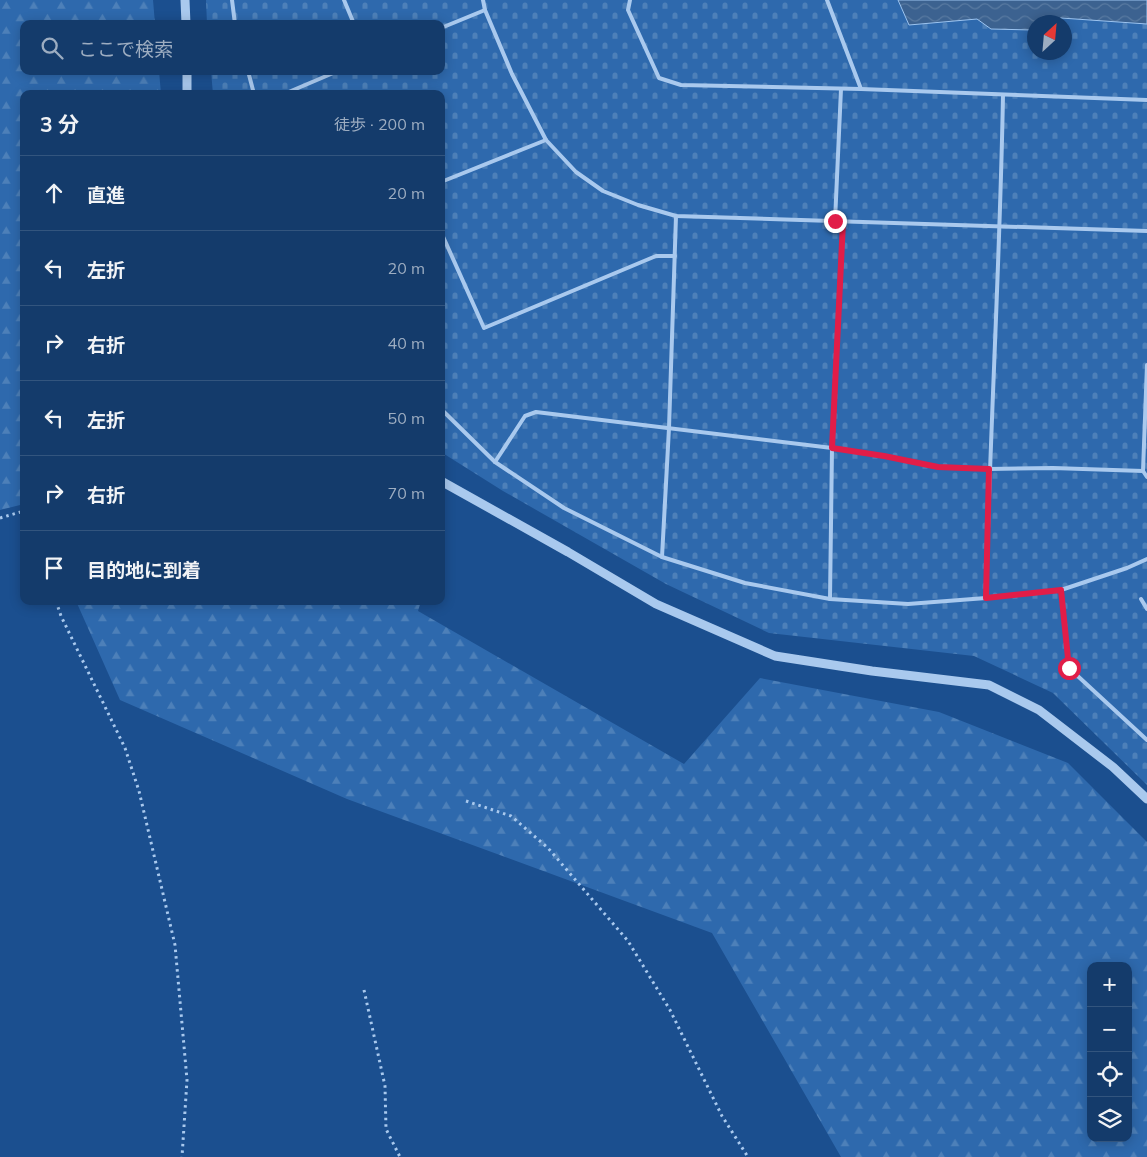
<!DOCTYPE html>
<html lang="ja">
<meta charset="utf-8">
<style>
body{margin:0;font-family:Mulish,"Noto Sans JP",sans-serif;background:#214673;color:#f1f3f6}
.controls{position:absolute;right:15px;bottom:15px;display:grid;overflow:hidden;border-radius:10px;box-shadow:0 2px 12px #0003}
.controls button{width:45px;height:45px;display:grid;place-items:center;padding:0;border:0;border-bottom:1px solid #33557e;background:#143b6b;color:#f1f3f6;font:25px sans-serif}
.compass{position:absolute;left:1027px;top:15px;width:45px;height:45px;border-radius:50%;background:#143b6b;box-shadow:0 2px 12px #0003;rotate:26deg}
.stop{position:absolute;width:15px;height:15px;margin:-11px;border:4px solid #e11d48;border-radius:50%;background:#fff}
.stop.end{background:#e11d48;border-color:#fff;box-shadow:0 1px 5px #0008}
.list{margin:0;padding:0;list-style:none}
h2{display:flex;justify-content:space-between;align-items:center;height:65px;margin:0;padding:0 20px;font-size:21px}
h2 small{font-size:16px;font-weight:400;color:#9dadc1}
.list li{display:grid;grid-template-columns:32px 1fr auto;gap:15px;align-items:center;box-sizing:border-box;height:75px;padding:0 20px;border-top:1px solid #33557e}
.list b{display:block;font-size:19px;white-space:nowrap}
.list em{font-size:16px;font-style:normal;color:#9dadc1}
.icon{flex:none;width:28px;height:28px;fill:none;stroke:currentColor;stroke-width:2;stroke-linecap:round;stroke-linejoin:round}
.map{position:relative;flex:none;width:1147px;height:1157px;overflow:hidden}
.search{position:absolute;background:#143b6b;box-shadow:0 2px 12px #0003;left:20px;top:20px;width:425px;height:55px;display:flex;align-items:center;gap:12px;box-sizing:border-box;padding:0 18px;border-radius:10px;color:#9dadc1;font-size:19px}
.panel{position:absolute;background:#143b6b;box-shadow:0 2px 12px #0003;left:20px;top:90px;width:425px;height:515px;border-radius:10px}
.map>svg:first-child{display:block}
.forest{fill:url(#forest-firs);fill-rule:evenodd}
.cemetery{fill:url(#cemetery-stones);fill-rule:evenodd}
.water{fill:url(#water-waves);stroke:#9cc4f0}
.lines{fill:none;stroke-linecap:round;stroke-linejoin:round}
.path{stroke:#a9c9ee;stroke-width:3;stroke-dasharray:2.5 4;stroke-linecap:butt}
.service{stroke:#a9c9ee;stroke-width:4}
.tertiary{stroke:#a9c9ee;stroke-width:9}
.route{stroke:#e11d48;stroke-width:6}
</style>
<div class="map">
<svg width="1147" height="1157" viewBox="0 0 1147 1157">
<defs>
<pattern id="forest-firs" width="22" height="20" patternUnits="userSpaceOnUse" patternTransform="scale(1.25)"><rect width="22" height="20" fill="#2e69ad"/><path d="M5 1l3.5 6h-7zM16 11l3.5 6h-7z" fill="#4d80b9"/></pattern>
<pattern id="cemetery-stones" width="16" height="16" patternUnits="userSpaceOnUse" patternTransform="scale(1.25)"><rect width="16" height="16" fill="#2e69ad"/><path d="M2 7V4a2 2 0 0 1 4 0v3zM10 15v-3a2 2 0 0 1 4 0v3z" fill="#4d80b9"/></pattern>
<pattern id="water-waves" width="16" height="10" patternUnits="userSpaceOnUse" patternTransform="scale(1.25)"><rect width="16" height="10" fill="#3c6290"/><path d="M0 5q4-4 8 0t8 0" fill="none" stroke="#597aa1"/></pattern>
</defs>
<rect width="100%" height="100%" fill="#1b4f8f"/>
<g class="forest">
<polygon points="0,0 153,0 155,24 24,24 24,71 159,71 161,94 24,94 24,504 0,510"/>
<path d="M76,601H421L418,611L684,764L760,678L939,712L1068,763L1147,842V1157H841L712,933L347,799L120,700ZM1091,966H1128V1138H1091Z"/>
</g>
<path class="cemetery" d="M206,0H1147V785L1053,693L974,656L769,633L666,584L503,491L441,452V94H213L211,71H441V24H207ZM1034,22H1064V52H1034Z"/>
<polygon class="water" points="898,0 1147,0 1147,24 1061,18 1051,22 1034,22 1034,29 1032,30 991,29 977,19 909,25"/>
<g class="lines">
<g class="path">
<polyline points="0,518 24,511"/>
<polyline points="56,601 61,616 125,748 139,791 175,945 187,1080 182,1157"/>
<polyline points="466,801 511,816 548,848 628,941 670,1010 722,1116 748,1157"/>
<polyline points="364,990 385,1086 386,1129 400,1157"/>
</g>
<g class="service">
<polyline points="232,0 235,24"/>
<polyline points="344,0 354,24"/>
<polyline points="483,0 485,10 512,74 546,140 576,172 603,191 638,205 676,216 1147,231"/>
<polyline points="630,0 628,10 659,78 681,85 861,89 1147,100"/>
<polyline points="827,0 861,89"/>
<polyline points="441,28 485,10"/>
<polyline points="248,71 254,94"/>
<polyline points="284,94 338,71"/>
<polyline points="441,182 546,140"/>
<polyline points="835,221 841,89"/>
<polyline points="441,232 484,328 656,256 675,256"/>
<polyline points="441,409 495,462 564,508 662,557 745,583 830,599 908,604 986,598 1061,590 1127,568 1147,559"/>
<polyline points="495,462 525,416 536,412 832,448 884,456 938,467 989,469 1053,468 1143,471 1147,477"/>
<polyline points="1143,471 1147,365"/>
<polyline points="662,557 669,428 676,216"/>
<polyline points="1061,590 1069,668 1147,740"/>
<path d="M986,598C990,430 1000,263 1003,95"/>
<polyline points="830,599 832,448 843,222"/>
<polyline points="1141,599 1147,609"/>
</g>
<g class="tertiary">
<polyline points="185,0 186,24"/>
<polyline points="187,71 187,94"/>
<polyline points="441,481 568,552 656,604 775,656 872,671 989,685 1039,710 1113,767 1147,799"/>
</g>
</g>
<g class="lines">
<polyline class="route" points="835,221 843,222 832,448 884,456 938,467 989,469 986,598 1061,590 1069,668"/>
</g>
</svg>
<div class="controls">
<button>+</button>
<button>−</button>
<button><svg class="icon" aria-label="locate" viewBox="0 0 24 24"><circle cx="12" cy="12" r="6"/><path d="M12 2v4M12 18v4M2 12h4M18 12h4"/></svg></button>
<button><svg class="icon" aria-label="layers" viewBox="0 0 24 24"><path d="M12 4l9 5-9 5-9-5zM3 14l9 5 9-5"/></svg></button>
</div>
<svg class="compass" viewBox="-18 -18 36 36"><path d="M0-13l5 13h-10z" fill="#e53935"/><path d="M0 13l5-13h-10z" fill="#9dadc1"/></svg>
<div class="stop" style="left:1069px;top:668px"></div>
<div class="stop end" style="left:835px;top:221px"></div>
<div class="search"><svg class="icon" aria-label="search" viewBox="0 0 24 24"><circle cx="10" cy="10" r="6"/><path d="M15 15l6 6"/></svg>ここで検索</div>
<section class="panel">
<h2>3 分<small>徒歩 · 200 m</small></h2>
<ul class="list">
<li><svg class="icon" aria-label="ahead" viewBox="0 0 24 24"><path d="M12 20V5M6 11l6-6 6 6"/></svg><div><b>直進</b></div><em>20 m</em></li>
<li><svg class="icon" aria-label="left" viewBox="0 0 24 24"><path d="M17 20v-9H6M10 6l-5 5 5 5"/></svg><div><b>左折</b></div><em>20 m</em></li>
<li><svg class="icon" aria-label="right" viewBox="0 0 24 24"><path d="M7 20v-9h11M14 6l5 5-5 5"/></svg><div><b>右折</b></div><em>40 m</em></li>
<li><svg class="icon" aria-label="left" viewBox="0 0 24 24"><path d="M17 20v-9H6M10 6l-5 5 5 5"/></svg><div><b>左折</b></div><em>50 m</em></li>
<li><svg class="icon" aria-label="right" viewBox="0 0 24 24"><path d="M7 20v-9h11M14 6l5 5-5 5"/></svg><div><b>右折</b></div><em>70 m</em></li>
<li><svg class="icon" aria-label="arrive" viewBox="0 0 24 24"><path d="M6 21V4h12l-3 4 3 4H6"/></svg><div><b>目的地に到着</b></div></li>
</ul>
</section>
</div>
